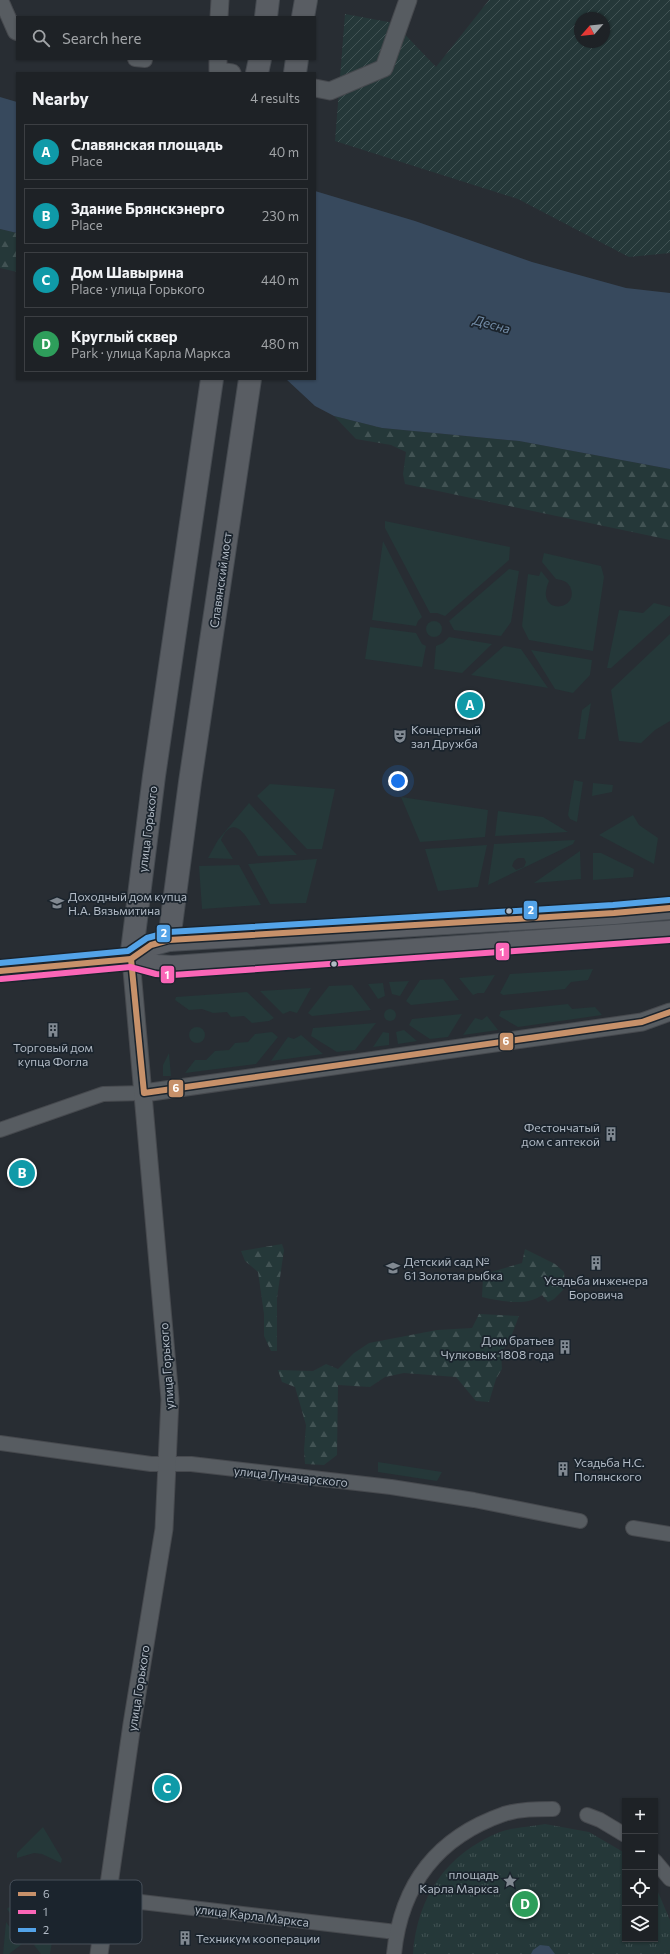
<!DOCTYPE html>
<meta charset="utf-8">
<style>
body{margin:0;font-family:Commissioner,sans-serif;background:#262a2e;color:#f1f3f6}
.controls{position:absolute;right:12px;bottom:12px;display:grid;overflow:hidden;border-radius:0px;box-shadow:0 1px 3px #0004}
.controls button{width:36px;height:36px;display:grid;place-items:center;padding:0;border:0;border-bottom:1px solid #3c3f43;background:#1e2226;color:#f1f3f6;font:20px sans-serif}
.compass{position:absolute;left:574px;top:12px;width:36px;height:36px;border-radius:50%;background:#1e2226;box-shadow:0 1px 3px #0004;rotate:242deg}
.you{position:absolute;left:398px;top:781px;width:14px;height:14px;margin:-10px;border:3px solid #fff;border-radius:50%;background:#1a73e8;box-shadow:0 0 0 6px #1a73e833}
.badge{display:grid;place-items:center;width:26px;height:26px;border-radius:50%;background:#818992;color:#fff;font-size:13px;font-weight:700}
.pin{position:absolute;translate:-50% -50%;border:2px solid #fff;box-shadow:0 1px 4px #0006}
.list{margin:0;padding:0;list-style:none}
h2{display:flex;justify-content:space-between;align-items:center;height:52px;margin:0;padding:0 16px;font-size:17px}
h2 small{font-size:13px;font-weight:400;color:#a1a4a7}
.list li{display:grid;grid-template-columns:26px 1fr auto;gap:12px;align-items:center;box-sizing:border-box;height:56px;margin:0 8px 8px;padding:0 8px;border:1px solid #3c3f43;border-radius:0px}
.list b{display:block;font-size:15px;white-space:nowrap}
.list p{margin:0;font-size:13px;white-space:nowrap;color:#a1a4a7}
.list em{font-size:13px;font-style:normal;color:#a1a4a7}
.icon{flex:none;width:22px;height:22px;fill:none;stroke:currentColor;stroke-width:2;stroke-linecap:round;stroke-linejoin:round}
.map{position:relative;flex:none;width:670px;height:1954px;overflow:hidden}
.search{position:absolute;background:#1e2226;box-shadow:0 1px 3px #0004;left:16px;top:16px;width:300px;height:44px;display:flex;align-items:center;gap:10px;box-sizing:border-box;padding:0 14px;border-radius:0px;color:#a1a4a7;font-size:15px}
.panel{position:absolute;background:#1e2226;box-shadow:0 1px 3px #0004;left:16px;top:72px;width:300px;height:308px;border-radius:0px}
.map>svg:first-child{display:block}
.grass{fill:#253839;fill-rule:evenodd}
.forest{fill:url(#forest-firs)}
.park{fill:url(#park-tufts)}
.garden{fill:url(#garden-furrows);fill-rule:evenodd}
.water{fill:#37495d}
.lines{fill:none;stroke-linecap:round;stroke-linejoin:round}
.minor-casing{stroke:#46494e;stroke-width:16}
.tertiary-casing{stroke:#46494e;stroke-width:19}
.primary-casing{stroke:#454a50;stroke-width:24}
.minor{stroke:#575c61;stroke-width:14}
.tertiary{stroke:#575c61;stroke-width:17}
.primary{stroke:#595d63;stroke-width:22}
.bus-1-casing{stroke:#1b242d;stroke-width:9}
.bus-2-casing{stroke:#1b242d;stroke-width:9}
.bus-3-casing{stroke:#1b242d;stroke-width:9}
.bus-1{stroke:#c7916a;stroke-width:6}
.bus-2{stroke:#fa66b7;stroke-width:6}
.bus-3{stroke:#53a3e8;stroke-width:6}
.bus-dot{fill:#b1bac5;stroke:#1b242d;stroke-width:1.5}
.labels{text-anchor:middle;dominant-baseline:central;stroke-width:3.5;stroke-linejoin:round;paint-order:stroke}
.street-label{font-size:12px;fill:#b1bac5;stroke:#1b242d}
.poi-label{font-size:12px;fill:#b1bac5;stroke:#1b242d;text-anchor:start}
.water-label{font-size:13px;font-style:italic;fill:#738ca7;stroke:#1b242d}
.key{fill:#1b242d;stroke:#48515b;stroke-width:1}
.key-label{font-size:11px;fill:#b1bac5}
.line-badge{stroke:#1b242d;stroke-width:1.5}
.badge-label{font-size:11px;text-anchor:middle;font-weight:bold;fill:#fff}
</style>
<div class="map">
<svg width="670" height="1954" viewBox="0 0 670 1954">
<defs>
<pattern id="forest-firs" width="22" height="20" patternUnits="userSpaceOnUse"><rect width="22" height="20" fill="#253839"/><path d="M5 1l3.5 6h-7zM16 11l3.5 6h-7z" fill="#425354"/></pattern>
<pattern id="park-tufts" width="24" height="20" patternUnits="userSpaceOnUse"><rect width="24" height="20" fill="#253839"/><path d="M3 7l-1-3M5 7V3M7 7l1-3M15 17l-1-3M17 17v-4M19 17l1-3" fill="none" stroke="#425354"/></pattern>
<pattern id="garden-furrows" width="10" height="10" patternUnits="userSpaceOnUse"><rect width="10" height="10" fill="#253839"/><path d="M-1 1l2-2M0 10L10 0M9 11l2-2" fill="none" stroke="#425354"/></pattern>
</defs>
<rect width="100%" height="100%" fill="#282d33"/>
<g class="grass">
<polygon points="385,521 510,547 509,560 445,616 437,613 430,613 385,528"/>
<polygon points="383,541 422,617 418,621 416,626 372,620"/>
<path d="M544,553L601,566L604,577L593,651L529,640L522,626L528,574L539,576L541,571L549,581C534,615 578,612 571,589C569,582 563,580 556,579L542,562Z"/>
<polygon points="509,569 519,571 511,622 501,636 454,630 449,621"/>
<polygon points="654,603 670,607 670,615 611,668 607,668 619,610 643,613"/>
<circle cx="434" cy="629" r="8"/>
<polygon points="370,627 416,633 422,644 426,646 422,667 365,659"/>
<polygon points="670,634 670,721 655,730 641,743 619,741 611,690"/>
<polygon points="449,637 492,644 462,673 434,669 436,646 443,643"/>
<polygon points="504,646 521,649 548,688 471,675"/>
<polygon points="531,650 592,660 590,675 573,693 555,689"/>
<polygon points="591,703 585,739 578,739 582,710"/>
<polygon points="574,780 583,782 577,822 570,819 568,815"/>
<polygon points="593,783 613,785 612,792 592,796"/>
<polygon points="270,784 335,789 322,849 307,849 257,796"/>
<polygon points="401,797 488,810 485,837 420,842"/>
<path d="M249,803L297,855L258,856C250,843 235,809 221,840L233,859L208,858L218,840Z"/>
<polygon points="498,811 543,817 568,832 495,836"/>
<polygon points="633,815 639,825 658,838 654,864 599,835"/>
<path d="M575,840L573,844L488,885L494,844ZM518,858H524L526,862L524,867L516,870L512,866L514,861Z"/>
<polygon points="487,845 478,887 438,891 425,849"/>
<polygon points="580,851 581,879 534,883"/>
<polygon points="593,853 601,853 634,869 633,877 593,880"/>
<polygon points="317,859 306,903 270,904 248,864"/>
<polygon points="239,865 261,905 202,909 199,866"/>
<polygon points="593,969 588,980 571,982 565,989 503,995 500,993 510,974"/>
<polygon points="495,975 484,993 478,993 473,995 459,978"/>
<polygon points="443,979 459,1000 411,1005 406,1001 420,980"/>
<polygon points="409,981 400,996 392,994 389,982"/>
<polygon points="383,983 385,996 378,999 368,984"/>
<polygon points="352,985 371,1010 312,1016 308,1013 329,986"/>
<polygon points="311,988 297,1013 290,1011 283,1014 260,991"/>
<polygon points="247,992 274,1018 269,1021 252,1023 244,1016 231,1017 227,1012 213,1013 202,1009 189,1010 175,1000 176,997"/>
<polygon points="568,1004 572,1009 595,1007 602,1015 518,1027 499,1016 501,1011"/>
<circle cx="390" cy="1015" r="6"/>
<polygon points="462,1014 448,1037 430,1039 409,1025 412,1019"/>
<polygon points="487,1016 498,1030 463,1035 475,1018 482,1020"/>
<polygon points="376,1023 355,1050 337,1052 311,1036 313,1028"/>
<circle cx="197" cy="1035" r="8"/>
<polygon points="404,1030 417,1041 398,1044 396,1032"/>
<polygon points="272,1032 278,1037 256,1064 185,1073 195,1060 206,1060 215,1051 229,1050 235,1043 248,1042 255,1034"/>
<polygon points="383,1032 389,1033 389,1045 373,1047"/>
<polygon points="301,1035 323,1054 271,1061 288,1037 294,1039"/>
<polygon points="169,1053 171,1076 163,1076 163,1065"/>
<polygon points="378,1462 442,1472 437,1481 378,1472"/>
<polygon points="43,1827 62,1859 61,1863 42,1854 34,1853 17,1858 17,1853"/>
<path d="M9,1907C23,1921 38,1921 56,1913L54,1919L29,1939L7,1909Z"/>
<polygon points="6,1922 22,1944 9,1954 3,1954"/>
<polygon points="54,1930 50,1954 41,1954 34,1945"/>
</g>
<g class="forest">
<polygon points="0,229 17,233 17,272 0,268"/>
<polygon points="334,416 382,428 519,441 670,469 670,540 405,484 403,474 406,452 391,445 356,439"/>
<polygon points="282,1244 284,1250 277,1298 277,1351 271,1351 264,1336 264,1314 258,1272 245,1261 241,1251"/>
<path d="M525,1249L555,1264L564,1272L565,1288L554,1299L548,1302L542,1295C527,1307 500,1301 482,1297L483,1277L488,1273L522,1263Z"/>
<polygon points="479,1314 519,1316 509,1342 501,1352 502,1369 496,1379 489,1402 476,1401 456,1377 404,1373 385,1377 370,1387 338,1385 337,1455 324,1465 305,1464 304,1450 306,1425 295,1387 282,1382 278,1370 313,1371 326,1364 338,1369 354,1353 369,1343 437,1330 472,1328"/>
</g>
<path class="park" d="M545,1824L589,1832L625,1853V1939H655V1885L670,1920V1954H413C417,1897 446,1854 500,1832C513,1827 531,1827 545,1824Z"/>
<path class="garden" d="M489,0H670V253L629,257L518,199L335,141L345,14L394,23L436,67ZM580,18H604V42H580Z"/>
<g class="water">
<polygon points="0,97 17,102 17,233 0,229"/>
<polygon points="315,191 415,221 532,262 626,288 670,293 670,469 519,441 382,428 334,416 315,406 286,379 315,379"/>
<polygon points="540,1945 549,1946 555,1954 531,1954 533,1950"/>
</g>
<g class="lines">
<defs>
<g id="minor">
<polyline points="1,0 15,32 17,33"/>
<polyline points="135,59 145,60"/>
<polyline points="0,1130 103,1094 144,1093"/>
<polyline points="0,1443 151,1464 191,1464 391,1487 474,1500 580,1521"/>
<polyline points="633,1528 670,1534"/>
<polyline points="587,1815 600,1820 625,1835"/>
<polyline points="655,1861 670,1879"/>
<polyline points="107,1898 396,1932"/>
<path d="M394,1954C401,1884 438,1837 504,1814C520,1809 537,1809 553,1809"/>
</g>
<g id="tertiary">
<polyline points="219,17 220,0"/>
<polyline points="218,59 218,71 232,73"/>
<polyline points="315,88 330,91 384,68 408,0"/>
<polyline points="144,1093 642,1022 670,1012"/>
<polyline points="99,1954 132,1724 164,1529 170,1399 131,959"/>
</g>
<g id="primary">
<polyline points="266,17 268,0"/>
<polyline points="303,17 306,0"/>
<polyline points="257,73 260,59"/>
<polyline points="295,73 297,59"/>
<polyline points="169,940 190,782 250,379"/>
<polyline points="131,959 154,776 212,379"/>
<polyline points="131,959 151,945 169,940 614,913 670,908"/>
<polyline points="0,971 131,959 157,966 172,967 670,932"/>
</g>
</defs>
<use href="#minor" class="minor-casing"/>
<use href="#tertiary" class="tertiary-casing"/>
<use href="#primary" class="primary-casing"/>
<use href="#minor" class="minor"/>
<use href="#tertiary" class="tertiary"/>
<use href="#primary" class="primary"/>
<defs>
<g id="bus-1">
<polyline points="131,959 144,1093 642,1022 670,1012"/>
<polyline points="0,971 131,959 151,945 169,940 614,913 670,908"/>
</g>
<polyline id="bus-2" points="1,979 130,967 156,974 173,975 670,940"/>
<polyline id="bus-3" points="0,963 128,951 147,938 169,932 613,905 669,900"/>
</defs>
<use href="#bus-1" class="bus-1-casing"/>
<use href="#bus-2" class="bus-2-casing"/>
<use href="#bus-3" class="bus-3-casing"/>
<use href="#bus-1" class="bus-1"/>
<use href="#bus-2" class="bus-2"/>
<use href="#bus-3" class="bus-3"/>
</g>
<defs>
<symbol id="theatre-bare" viewBox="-9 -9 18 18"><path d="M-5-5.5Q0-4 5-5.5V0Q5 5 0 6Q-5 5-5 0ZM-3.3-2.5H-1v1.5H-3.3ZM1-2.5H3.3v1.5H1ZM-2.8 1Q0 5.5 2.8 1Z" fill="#818992" stroke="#1b242d" stroke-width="2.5" paint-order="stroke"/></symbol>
<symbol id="university-bare" viewBox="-9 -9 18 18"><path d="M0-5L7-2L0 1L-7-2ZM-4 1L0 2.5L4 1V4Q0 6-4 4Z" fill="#818992" stroke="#1b242d" stroke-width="2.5" paint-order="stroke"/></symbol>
<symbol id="building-bare" viewBox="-9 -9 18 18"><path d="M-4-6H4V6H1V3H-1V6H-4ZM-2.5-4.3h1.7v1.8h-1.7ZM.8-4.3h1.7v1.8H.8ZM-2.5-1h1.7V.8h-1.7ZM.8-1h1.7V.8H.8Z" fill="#818992" stroke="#1b242d" stroke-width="2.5" paint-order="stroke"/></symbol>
<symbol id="school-bare" viewBox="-9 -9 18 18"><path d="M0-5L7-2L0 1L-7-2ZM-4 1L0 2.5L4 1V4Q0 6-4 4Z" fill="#818992" stroke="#1b242d" stroke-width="2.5" paint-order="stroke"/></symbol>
<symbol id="sight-bare" viewBox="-9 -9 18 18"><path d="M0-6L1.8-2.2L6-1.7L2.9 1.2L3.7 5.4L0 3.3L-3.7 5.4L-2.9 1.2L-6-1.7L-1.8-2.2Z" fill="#818992" stroke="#1b242d" stroke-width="2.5" paint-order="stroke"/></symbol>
</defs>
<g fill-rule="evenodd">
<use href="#theatre-bare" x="390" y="726" width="20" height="20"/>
<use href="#university-bare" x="47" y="893" width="20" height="20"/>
<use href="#building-bare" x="43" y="1020" width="20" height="20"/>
<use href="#building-bare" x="601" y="1124" width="20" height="20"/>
<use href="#building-bare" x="586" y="1253" width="20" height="20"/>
<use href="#school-bare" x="383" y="1258" width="20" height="20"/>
<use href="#building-bare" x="555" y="1337" width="20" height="20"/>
<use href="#building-bare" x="553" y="1459" width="20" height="20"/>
<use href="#sight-bare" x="500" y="1871" width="20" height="20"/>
<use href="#building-bare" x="175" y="1928" width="20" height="20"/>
</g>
<g class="bus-dot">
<circle cx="509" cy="911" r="3.5"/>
<circle cx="334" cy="964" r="3.5"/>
</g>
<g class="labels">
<g class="street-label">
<text transform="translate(220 580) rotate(-82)">Славянский мост</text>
<text transform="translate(147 829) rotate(-83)">улица Горького</text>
<text transform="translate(166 1366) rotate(-94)">улица Горького</text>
<text transform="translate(291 1476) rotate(6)">улица Луначарского</text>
<text transform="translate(138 1688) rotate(-81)">улица Горького</text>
<text transform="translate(252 1915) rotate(7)">улица Карла Маркса</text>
</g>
<g class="poi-label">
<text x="411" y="729">Концертный<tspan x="411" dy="14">зал Дружба</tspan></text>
<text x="68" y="896">Доходный дом купца<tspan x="68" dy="14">Н.А. Вязьмитина</tspan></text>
<text x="53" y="1047" text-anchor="middle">Торговый дом<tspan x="53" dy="14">купца Фогла</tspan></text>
<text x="600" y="1127" text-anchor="end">Фестончатый<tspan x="600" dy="14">дом с аптекой</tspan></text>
<text x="404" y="1261">Детский сад №<tspan x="404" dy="14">61 Золотая рыбка</tspan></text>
<text x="596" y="1280" text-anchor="middle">Усадьба инженера<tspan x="596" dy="14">Боровича</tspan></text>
<text x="554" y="1340" text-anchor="end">Дом братьев<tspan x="554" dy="14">Чулковых 1808 года</tspan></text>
<text x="574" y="1462">Усадьба Н.С.<tspan x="574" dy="14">Полянского</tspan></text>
<text x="499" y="1874" text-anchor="end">площадь<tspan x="499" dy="14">Карла Маркса</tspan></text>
<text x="196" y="1938">Техникум кооперации</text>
</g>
<g class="water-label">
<text transform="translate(492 324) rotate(15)">Десна</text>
</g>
</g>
<rect x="10" y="1880" width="132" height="64" rx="6" class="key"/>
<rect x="18" y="1892" width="18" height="4" fill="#c7916a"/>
<rect x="18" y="1910" width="18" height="4" fill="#fa66b7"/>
<rect x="18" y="1928" width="18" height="4" fill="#53a3e8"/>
<g class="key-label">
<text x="43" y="1898">6</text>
<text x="43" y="1916">1</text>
<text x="43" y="1934">2</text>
</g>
<g class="line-badge">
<rect x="523" y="900" width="15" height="20" rx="4" fill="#53a3e8"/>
<rect x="156" y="924" width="15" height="19" rx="4" fill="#53a3e8"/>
<rect x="495" y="942" width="15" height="19" rx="4" fill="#fa66b7"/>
<rect x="160" y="965" width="15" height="19" rx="4" fill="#fa66b7"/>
<rect x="499" y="1032" width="15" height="19" rx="4" fill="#c7916a"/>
<rect x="168" y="1079" width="16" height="19" rx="4" fill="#c7916a"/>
</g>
<g class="badge-label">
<text x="531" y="914">2</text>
<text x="164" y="937">2</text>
<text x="502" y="956">1</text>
<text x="167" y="979">1</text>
<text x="506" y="1045">6</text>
<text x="176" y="1092">6</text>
</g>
</svg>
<div class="controls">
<button>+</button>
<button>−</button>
<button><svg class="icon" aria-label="locate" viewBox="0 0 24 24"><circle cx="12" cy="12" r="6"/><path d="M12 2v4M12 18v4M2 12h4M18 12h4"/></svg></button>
<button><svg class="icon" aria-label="layers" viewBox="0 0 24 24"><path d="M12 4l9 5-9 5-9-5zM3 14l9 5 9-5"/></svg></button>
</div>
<svg class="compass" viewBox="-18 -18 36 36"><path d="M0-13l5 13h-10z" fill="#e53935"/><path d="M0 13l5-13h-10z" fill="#a1a4a7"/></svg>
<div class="you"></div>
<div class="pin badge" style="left:470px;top:705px;background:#0f9aa8">A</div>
<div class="pin badge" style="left:22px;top:1173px;background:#0f9aa8">B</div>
<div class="pin badge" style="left:167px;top:1788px;background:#0f9aa8">C</div>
<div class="pin badge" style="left:525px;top:1904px;background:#2e9e5b">D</div>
<div class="search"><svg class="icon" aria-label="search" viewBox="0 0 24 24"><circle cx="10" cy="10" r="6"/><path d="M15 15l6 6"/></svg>Search here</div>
<section class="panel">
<h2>Nearby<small>4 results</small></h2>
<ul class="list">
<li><span class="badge" style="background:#0f9aa8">A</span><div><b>Славянская площадь</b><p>Place</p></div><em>40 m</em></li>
<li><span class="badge" style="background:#0f9aa8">B</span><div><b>Здание Брянскэнерго</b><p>Place</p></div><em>230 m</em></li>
<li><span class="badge" style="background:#0f9aa8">C</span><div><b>Дом Шавырина</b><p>Place · улица Горького</p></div><em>440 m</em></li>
<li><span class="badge" style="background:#2e9e5b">D</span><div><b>Круглый сквер</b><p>Park · улица Карла Маркса</p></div><em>480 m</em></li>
</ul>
</section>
</div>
